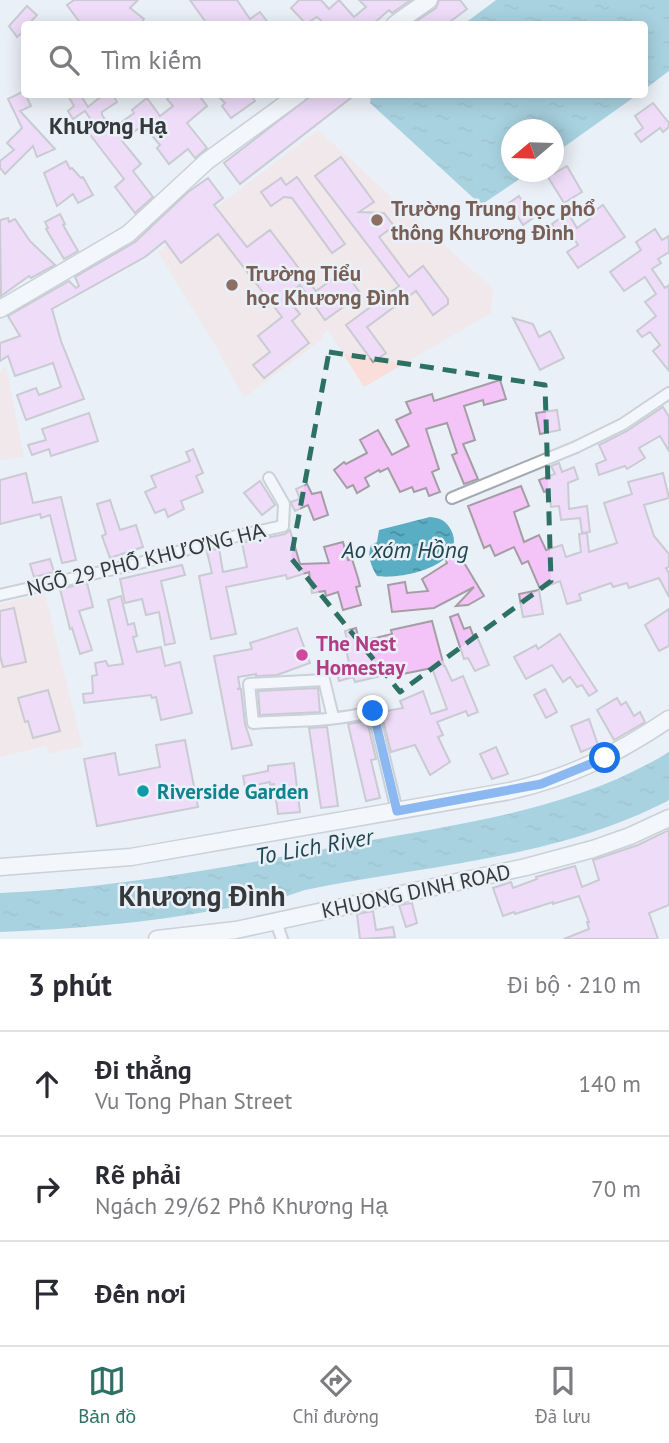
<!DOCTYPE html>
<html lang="vi">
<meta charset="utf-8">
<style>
body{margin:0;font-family:"PT Sans",sans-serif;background:#f7f7f7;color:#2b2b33}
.compass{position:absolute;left:501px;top:119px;width:63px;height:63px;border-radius:50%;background:#fff;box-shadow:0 4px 18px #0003;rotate:251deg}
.stop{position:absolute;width:21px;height:21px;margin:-16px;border:5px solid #1a73e8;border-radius:50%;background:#fff}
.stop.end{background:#1a73e8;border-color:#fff;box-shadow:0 2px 7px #0008}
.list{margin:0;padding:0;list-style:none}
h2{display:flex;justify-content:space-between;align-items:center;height:91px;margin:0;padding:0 28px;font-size:30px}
h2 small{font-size:23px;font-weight:400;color:#7c7c81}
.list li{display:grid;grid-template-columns:46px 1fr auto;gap:21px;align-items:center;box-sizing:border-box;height:105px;padding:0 28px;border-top:2px solid #e1e1e2}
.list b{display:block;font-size:26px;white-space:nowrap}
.list p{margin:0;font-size:23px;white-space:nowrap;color:#7c7c81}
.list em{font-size:23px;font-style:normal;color:#7c7c81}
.icon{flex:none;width:38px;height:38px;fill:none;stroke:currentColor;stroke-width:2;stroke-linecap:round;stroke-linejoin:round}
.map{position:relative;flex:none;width:669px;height:939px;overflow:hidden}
.search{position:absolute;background:#fff;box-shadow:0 4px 18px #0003;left:21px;right:21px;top:21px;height:77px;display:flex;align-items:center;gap:18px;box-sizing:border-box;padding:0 24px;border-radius:7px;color:#7c7c81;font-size:26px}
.sheet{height:406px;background:#fff}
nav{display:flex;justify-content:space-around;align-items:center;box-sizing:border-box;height:98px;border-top:2px solid #e1e1e2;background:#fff;font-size:19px;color:#7c7c81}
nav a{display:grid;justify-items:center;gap:4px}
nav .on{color:#2d7164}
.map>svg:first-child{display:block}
.education{fill:#f9deda}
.water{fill:url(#water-ripples)}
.building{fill:#f4c4f9;stroke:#a49ea4;stroke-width:2}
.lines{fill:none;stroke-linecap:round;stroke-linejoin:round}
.street-casing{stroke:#a4aab0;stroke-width:14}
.secondary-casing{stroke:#a4aab0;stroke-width:19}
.street{stroke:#fff;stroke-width:10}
.secondary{stroke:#fff;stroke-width:16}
.route{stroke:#1a73e8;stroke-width:9}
.marked{fill:none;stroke:#2d7164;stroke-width:5;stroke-dasharray:14 9;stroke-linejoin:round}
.education-dot{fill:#8d6e63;stroke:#eaf0f7;stroke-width:2.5}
.hotel-dot{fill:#d1479c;stroke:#eaf0f7;stroke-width:2.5}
.culture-dot{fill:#0f9aa8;stroke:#eaf0f7;stroke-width:2.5}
.labels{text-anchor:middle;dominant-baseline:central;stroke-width:5;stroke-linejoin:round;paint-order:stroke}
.education-label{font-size:21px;font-weight:bold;fill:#785e54;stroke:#eaf0f7;text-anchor:start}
.street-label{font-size:21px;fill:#36393b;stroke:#eaf0f7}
.hotel-label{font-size:21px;font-weight:bold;fill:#b23c85;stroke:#eaf0f7;text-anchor:start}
.culture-label{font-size:21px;font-weight:bold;fill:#0d838f;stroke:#eaf0f7;text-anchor:start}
.neighbourhood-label{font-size:23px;font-weight:bold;fill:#36393b;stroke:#eaf0f7}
.water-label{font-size:23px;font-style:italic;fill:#1f454f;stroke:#eaf0f7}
.district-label{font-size:28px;font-weight:bold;fill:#36393b;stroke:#eaf0f7}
</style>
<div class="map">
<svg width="669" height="939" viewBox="0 0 669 939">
<defs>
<pattern id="water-ripples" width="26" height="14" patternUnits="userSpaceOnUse" patternTransform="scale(1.75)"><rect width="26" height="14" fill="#5aaec4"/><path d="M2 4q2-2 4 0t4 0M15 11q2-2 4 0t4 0" fill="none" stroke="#4b8fa0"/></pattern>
</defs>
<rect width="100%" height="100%" fill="#eaf0f7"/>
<g class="education">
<polygon points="318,130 493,289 491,313 364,387 328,330 322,335 324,338 244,398 216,347 158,252"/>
<polygon points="6,367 24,457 0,460 0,372"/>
<polygon points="45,593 82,746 49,754 46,746 0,757 0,604"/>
</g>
<g class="water">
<polygon points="496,0 669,0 669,71 645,89 644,24 464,24"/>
<polygon points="371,95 371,94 637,95 554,154 554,130 512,130 512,172 530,172 481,205 370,103"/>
<path d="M430,517C441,518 447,521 452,532C466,566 400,580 377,576C371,566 367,556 371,545L377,542L379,530Z"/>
<path d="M669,752V800C557,859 426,865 305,890C298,892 291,895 284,897C262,903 239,906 217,910C146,923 72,929 0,932V893C120,888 238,865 356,843C463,823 574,810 669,752Z"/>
</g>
<g class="building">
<polygon points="74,0 138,0 130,8 144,19 140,24 81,24 67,5"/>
<polygon points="190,0 237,0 250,19 260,12 269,24 207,24"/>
<polygon points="299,0 321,0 329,9 339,0 354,17 366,7 359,0 411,0 392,13 389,10 373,24 325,24 317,17 306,24 291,8"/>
<polygon points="439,0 460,0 467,9 447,24 412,24 436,8"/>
<polygon points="27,6 37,15 29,24 24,24 24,31 17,37 9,26"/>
<polygon points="24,91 31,106 20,111 55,149 37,157 33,146 5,174 0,168 0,161 14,150 7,143 22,128 8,99"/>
<polygon points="67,94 80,94 88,107 104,94 112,94 117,102 102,112 102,115 112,129 134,113 132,110 147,98 160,116 173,106 167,99 173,94 198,94 207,106 187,123 207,148 195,158 188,149 169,164 157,148 160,145 143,125 122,141 141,164 133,171 153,197 135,213 115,187 124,179 88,132 95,126 85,111 73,119 68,111 74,106"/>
<polygon points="225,94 250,94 255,101 231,118 222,106 225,103 220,98"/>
<polygon points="313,94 356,94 240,184 224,163"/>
<polygon points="653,103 669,123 669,127 663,132 660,128 641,142 635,134 643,128 635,116"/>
<polygon points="341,157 374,202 359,212 384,213 394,226 379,237 409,277 423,266 448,299 448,304 433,315 416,291 367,327 386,353 373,362 346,325 399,286 315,176"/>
<polygon points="66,161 70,169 72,168 81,178 83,177 93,195 78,203 73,194 57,206 44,173"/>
<polygon points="567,166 582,192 564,203 548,177"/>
<polygon points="297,177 345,244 332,253 292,198 284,197 271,206 261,192 281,178 286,185"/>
<polygon points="208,178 223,198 214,205 247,247 270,230 316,291 344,271 361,294 325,320 300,285 286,297 300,314 292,321 309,343 264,378 253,365 270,352 258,336 282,317 218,234 181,263 165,241 145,257 52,309 61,341 84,399 26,420 17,395 36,388 39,395 61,387 53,363 15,376 8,356 0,361 0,343 20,336 8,316 69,281 76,288 79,286 75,277 135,242 188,192"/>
<polygon points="519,196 533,218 523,225 509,203"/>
<polygon points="603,205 625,237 578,268 567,252 578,245 570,233 561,237 552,224 568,213 577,228 591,218 589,215"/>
<polygon points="60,214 65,224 63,225 78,251 64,259 46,229 48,228 45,222"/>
<polygon points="8,218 9,222 15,219 30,241 55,265 31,278 29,276 1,296 0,220"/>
<polygon points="655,229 662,240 669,236 669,252 658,259 661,263 652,269 665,288 669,285 669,371 653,351 660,345 650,332 642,337 637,331 656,316 645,302 656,294 645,277 624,291 610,272 641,250 636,242"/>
<polygon points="513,318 533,324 539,337 550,331 564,358 540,370"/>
<polygon points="500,380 506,399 484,405 483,400 464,406 475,440 463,444 478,479 464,484 452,455 457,453 447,423 426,429 439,469 432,472 440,492 429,496 426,488 414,492 412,487 400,492 388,468 380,472 379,470 365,478 369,486 357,493 353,485 347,488 334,470 344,462 346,464 367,453 360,440 378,430 392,455 409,446 396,420 411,413 406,402 432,394 434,401"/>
<polygon points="663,407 669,417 669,451 660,436 639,448 645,458 627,469 625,466 599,475 596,464 606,460 599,445 627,431"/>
<polygon points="557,410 560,430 540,434 536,413"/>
<polygon points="89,413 98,441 51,456 49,449 32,455 28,445 46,440 42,429"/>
<polygon points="193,449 203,473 196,476 203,492 181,501 184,509 168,517 165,509 155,513 145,492 156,487 151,476 190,461 186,452"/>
<polygon points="559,463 562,472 574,467 578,479 568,483 569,509 587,506 590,532 582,533 580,518 561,520 559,506 551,507 550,497 547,498 547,491 544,492 539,480 555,474 551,466"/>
<polygon points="26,473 33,503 61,497 76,560 62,563 50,515 41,518 40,514 0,524 0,480"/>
<polygon points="663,473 669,498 644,505 654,536 669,554 669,567 666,568 669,574 669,597 659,578 629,588 627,583 613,587 611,583 579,594 581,600 567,604 560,581 540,589 528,561 522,564 514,547 495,556 490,545 484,548 468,506 521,486 529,506 514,512 524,542 539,535 546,550 562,545 566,557 581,552 579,534 587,533 589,552 617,543 604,503 632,494 628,482"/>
<polygon points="260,481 275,505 262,515 244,493"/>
<polygon points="307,484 312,494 321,492 328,515 314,520 308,505 295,511 292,505 291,502 300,499 296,489"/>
<polygon points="110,500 120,530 136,525 143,547 110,558 102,536 106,534 97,504"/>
<polygon points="290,530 300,564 329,563 324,547 343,542 348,560 352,559 358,578 360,586 356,587 361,605 343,610 338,592 326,596 325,591 312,593 309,572 287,579 286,575 226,587 236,634 211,639 199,576 212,573 207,552 219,548 223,572 247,567 242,543 285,534"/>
<polygon points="457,551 484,596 468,605 456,606 474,587 434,608 392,612 388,585 405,582 407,593 428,591 422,579 447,563 445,558"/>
<polygon points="50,559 54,572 34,577 30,564"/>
<polygon points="182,565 185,575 161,581 175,643 165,645 159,612 146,615 142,599 125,603 120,579"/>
<polygon points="87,583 93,607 79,611 92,650 80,654 72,628 70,629 60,589"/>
<polygon points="539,590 543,614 523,617 519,594"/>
<polygon points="121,596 128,625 134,623 137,636 133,637 137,652 161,647 165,666 180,662 192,713 161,720 156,697 152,698 151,695 84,703 83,694 93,693 92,676 97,675 95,663 106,661 108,666 123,664 108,600"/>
<polygon points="14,608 26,662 3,667 0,656 0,611"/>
<polygon points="669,609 669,646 659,651 645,625"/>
<polygon points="458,614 464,629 470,627 473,635 476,634 489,665 475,671 468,658 464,659 450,617"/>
<polygon points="432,621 444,666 445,666 452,681 463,676 478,712 468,716 466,711 437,722 443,735 438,737 450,762 430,775 415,745 391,752 381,712 403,708 400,701 423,691 431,714 447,709 432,668 398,675 398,672 355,682 353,677 339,681 336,670 350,667 345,645 348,645 345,631 356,628 358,636 363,641 392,634 391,630"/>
<polygon points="297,628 310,663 277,675 256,676 256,674 238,677 240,688 237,689 241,689 245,724 252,745 232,749 214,656 252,649 250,643"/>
<polygon points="560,634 597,691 589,696 582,685 577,687 570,677 563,682 552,665 526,679 514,657 536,645 538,649"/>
<polygon points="318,688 320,712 260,715 258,691"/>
<polygon points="545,689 557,712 546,718 534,695"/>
<polygon points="48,690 60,731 33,738 28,721 25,722 18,698"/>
<polygon points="617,698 621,705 626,702 634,716 640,712 645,722 614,740 597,710"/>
<polygon points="589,719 598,745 581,752 571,726"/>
<polygon points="367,721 376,759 371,760 380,798 366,801 348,724"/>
<polygon points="327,727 338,806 321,808 309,728"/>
<polygon points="185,740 198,807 97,826 84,759 115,753 119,775 160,767 156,745"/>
<polygon points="496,747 508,774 492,779 480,754"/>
<polygon points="294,763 300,812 278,814 274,784 270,785 270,782 245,787 243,776 268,771 268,766"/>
<polygon points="669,830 669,905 649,913 658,939 564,939 589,929 587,922 589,922 579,896 553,904 553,902 515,914 514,912 503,916 493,888 511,882 513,888 537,879 536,877 575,866 582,887 599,880 593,860 638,845"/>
<polygon points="412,903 417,923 406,927 399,905"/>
<polygon points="373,911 376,930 393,927 395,937 360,939 357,914"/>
</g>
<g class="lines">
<defs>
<g id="street">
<polyline points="452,498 576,447 623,424 669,393"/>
<polyline points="0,595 136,564 219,540 283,526 284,504 269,478"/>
<path d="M333,717L324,680L249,684L253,723C292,720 335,722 373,711L397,811"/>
<polyline points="276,922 282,939"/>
</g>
<g id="secondary">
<polyline points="395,24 429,0"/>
<polyline points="0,309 128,234 207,161 299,94"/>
<path d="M0,867L131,857L510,791C571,777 617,754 669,719"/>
<polyline points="157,939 236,930 526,867 593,849 630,836 669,818"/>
</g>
</defs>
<use href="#street" class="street-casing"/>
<use href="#secondary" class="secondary-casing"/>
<use href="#street" class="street"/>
<use href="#secondary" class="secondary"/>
</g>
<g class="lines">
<polyline class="route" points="373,711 397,811 541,784 605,758"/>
</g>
<path d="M0 0H669V939H0ZM329,352L545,385L551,581L400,692L291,558Z" fill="#eaf0f7" fill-opacity=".55" fill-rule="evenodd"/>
<path class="marked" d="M329,352L545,385L551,581L400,692L291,558Z"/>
<g class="education-dot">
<circle cx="377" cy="220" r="7"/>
<circle cx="232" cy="285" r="7"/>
</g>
<circle class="hotel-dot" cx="302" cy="655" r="7"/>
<circle class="culture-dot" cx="143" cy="791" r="7"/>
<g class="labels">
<g class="education-label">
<text x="391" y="208">Trường Trung học phổ<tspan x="391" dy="24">thông Khương Đình</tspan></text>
<text x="246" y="273">Trường Tiểu<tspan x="246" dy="24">học Khương Đình</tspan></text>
</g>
<g class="street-label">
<text transform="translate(146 559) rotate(-14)">NGÕ 29 PHỐ KHƯƠNG HẠ</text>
<text transform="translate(416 891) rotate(-12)">KHUONG DINH ROAD</text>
</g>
<g class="hotel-label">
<text x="316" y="643">The Nest<tspan x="316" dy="24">Homestay</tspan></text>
</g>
<g class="culture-label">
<text x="157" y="791">Riverside Garden</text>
</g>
<g class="neighbourhood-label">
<text x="108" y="125">Khương Hạ</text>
</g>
<g class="water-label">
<text x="405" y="549">Ao xóm Hồng</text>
<text transform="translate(314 846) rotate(-10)">To Lich River</text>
</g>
<g class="district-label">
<text x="202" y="895">Khương Đình</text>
</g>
</g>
</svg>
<svg class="compass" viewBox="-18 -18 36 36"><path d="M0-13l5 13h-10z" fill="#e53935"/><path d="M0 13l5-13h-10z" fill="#7c7c81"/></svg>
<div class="stop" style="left:605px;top:758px"></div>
<div class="stop end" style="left:373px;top:711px"></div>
<div class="search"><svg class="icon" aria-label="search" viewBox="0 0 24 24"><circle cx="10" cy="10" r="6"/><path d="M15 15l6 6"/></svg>Tìm kiếm</div>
</div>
<section class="sheet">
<h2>3 phút<small>Đi bộ · 210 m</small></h2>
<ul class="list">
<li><svg class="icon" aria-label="ahead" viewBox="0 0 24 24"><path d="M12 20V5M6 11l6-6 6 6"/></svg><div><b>Đi thẳng</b><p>Vu Tong Phan Street</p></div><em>140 m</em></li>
<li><svg class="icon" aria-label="right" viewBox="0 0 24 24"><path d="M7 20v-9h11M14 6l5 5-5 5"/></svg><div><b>Rẽ phải</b><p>Ngách 29/62 Phố Khương Hạ</p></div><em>70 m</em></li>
<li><svg class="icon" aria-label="arrive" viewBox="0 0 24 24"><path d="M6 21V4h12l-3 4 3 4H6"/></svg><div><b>Đến nơi</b></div></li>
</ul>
</section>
<nav>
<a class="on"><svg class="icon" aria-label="map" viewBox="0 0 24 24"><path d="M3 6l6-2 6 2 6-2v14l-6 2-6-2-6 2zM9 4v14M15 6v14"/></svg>Bản đồ</a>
<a><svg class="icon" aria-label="directions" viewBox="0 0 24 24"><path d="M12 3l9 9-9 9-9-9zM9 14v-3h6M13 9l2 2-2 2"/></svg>Chỉ đường</a>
<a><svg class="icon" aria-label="saved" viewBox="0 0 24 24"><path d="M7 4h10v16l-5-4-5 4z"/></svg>Đã lưu</a>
</nav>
